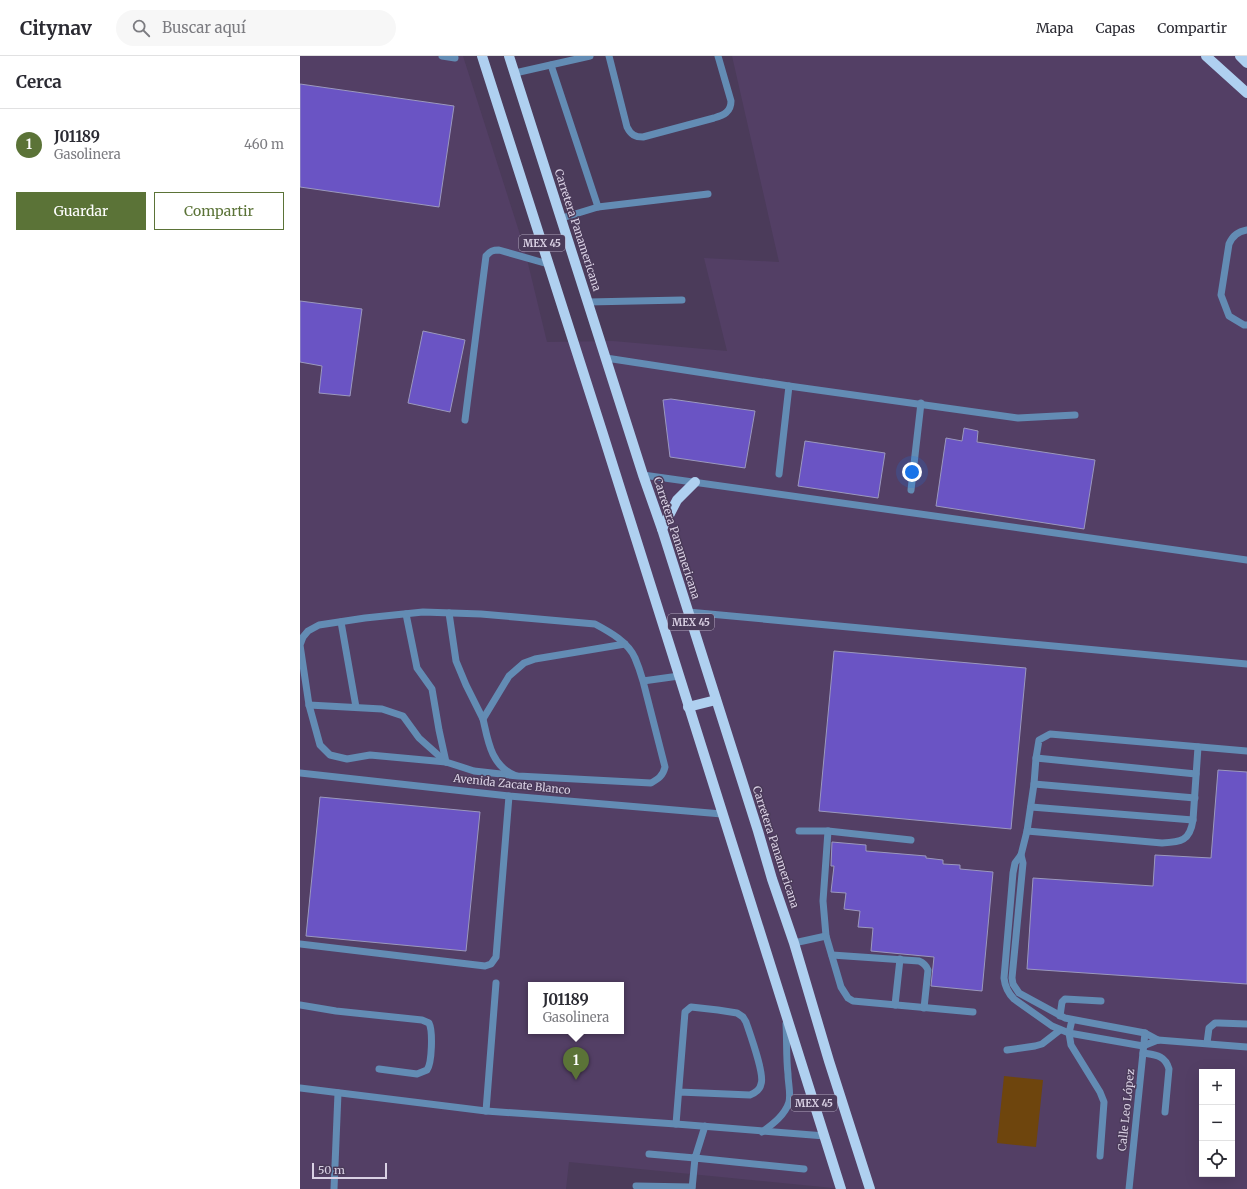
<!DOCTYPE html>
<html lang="es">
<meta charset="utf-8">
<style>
body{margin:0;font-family:Merriweather,serif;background:#f7f7f7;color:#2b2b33}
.controls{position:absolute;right:12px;bottom:12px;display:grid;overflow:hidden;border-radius:0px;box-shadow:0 4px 16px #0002}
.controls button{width:36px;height:36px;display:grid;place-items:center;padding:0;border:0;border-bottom:1px solid #e1e1e2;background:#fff;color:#2b2b33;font:20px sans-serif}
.scale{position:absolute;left:12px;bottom:10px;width:75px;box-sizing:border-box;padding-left:4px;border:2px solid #dad1e4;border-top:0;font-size:11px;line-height:14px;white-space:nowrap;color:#dad1e4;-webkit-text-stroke:3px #4b3b5a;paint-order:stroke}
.you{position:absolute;left:612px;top:416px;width:14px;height:14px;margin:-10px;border:3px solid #fff;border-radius:50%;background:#1a73e8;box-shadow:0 0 0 6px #1a73e833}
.badge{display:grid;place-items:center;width:26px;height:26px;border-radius:50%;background:#5b7337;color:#fff;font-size:13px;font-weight:700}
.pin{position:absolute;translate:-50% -33px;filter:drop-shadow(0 1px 2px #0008)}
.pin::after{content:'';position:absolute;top:21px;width:14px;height:12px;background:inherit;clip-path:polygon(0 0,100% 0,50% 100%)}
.popup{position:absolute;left:228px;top:926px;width:96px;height:52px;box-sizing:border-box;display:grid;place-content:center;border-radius:0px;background:#fff;filter:drop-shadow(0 1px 3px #0005);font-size:13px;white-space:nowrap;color:#7c7c81}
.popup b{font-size:15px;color:#2b2b33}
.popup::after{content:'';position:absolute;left:50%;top:100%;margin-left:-8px;border:8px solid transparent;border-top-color:#fff}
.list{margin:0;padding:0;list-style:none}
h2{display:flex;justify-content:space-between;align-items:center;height:52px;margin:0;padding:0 16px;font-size:17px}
h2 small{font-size:13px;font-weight:400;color:#7c7c81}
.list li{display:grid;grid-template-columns:26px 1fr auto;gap:12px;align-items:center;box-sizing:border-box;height:72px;padding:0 16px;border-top:1px solid #e1e1e2}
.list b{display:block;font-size:15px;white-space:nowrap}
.list p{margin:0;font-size:13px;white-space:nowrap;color:#7c7c81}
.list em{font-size:13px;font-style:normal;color:#7c7c81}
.actions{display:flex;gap:8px;padding:12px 16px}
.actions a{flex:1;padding:9px 0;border:1px solid #5b7337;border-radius:0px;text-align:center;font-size:14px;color:#5b7337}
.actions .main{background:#5b7337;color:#fff}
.icon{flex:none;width:22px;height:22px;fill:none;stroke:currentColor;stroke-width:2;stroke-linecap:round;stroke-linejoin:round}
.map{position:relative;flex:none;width:947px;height:1133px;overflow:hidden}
header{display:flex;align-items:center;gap:24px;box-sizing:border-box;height:56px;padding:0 20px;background:#fff;border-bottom:1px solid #e1e1e2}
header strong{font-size:19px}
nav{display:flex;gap:22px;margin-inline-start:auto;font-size:14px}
.search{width:280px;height:36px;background:#f7f7f7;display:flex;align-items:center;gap:10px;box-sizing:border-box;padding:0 14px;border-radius:22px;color:#7c7c81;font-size:15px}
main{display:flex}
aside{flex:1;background:#fff}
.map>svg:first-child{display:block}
.built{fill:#533f65;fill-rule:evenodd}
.green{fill:#6e450d}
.building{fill:#6a54c4;stroke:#9b98be}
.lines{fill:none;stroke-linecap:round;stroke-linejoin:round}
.minor{stroke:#638cb4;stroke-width:7}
.major{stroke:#afd0f0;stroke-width:10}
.labels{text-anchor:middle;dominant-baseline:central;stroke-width:3;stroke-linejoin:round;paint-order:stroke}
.shield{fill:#4b3b5a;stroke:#afa4bb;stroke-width:1}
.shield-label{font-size:10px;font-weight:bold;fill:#dad1e4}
.street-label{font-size:11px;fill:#dad1e4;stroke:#4b3b5a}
</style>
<header>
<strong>Citynav</strong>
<div class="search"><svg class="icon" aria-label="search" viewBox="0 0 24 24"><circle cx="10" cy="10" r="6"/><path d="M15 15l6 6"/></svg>Buscar aquí</div>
<nav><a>Mapa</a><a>Capas</a><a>Compartir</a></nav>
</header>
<main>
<aside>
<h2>Cerca<small></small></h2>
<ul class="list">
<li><span class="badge">1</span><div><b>J01189</b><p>Gasolinera</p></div><em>460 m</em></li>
</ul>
<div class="actions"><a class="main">Guardar</a><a>Compartir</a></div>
</aside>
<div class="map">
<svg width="947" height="1133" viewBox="0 0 947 1133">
<rect width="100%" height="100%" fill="#4b3b5a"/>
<path class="built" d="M0,0H163L224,191L247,286L313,285L427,295L404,202L479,206L432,0H947V1133H543L269,1106L266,1133H0ZM231,929H321V975H231ZM902,1016H932V1118H902Z"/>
<polygon class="green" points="704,1020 743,1024 736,1091 697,1087"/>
<g class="building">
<polygon points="0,28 154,50 139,151 0,131"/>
<polygon points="0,245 62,253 50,340 19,337 22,310 0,306"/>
<polygon points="123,275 165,284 150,356 108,347"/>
<polygon points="371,343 455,355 445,412 370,401 363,344"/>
<polygon points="664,372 678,375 677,386 795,404 784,473 636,450 646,382 662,385"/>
<polygon points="505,385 585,397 578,442 498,430"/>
<polygon points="534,595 726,612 711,773 519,755"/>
<polygon points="918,714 947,716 947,928 727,913 733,822 853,830 855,799 911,802"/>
<polygon points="20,741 180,756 166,895 6,880"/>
<polygon points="532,786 566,789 566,795 626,800 626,802 643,804 643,808 660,809 660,813 693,816 682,935 631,930 634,901 571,895 573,872 558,871 560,855 544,853 546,837 531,836 534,810 531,810"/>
</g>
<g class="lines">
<g class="minor">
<polyline points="142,0 155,2"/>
<path d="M309,0L327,71C331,79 335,81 343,81L414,62C424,59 431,56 431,45L418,0"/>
<polyline points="251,9 298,151"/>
<polyline points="215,17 290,0"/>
<polyline points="262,162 298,151 408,138"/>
<path d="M947,174C938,176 933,179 929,188L921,239L929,260L944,269H947"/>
<polyline points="288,246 382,244"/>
<polyline points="306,302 489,330 718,362 775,359"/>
<path d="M165,364L186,200C190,195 193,194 199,194L248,208"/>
<polyline points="479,418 489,330"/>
<polyline points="343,419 947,504"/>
<polyline points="611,434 621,347"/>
<polyline points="388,556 947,608"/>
<polyline points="149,557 156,605 166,629 183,663"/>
<polyline points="106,558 117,612 132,633 139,674 146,706"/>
<polyline points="41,566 56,651"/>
<path d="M343,625L365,711C363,720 358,723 351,727L218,720L174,715L146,706L70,699L47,703L30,699L20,689L9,649L0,589L3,581L8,575L19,569L65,562L123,556L181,558L295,568C310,576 328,586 335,602C338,609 341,618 343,625L379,620"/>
<polyline points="9,649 82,653 103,660 119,682 146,706"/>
<path d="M947,695L750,678L739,684L736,702L734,728L727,775L721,799L715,807L713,817L704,922C705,931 708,937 714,943L752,970L769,977L843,990L858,984L947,991"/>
<polyline points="736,702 896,718"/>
<polyline points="0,717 209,740 422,758"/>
<path d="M214,719C191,709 188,685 183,663L209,620L224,607L235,603L325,588"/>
<polyline points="734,728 895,742"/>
<polyline points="731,751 893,764"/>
<polyline points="499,775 528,775 611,784"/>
<polyline points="528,775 523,845 526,880 541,931 548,942 553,945 673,956"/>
<path d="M727,775L862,787C881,786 890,785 893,764L898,691"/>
<polyline points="721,799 723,807 712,922 713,928 719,937 765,962 845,977 858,984"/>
<polyline points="494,887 526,880"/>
<polyline points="0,888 185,910 191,908 196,901 209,740"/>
<path d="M532,899L619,905C624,907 626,909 628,914L624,952"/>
<path d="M0,949L36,955L122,964L129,967C133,975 132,1007 127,1014L117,1018L79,1013"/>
<polyline points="595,949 600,903"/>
<polyline points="760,960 762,946 765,943 801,945"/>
<polyline points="772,964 769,977 771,989 800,1036 804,1046 800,1100"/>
<polyline points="907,987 909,972 915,967 919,967 947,968"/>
<polyline points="707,994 735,990 742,988 760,974"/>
<path d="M843,997C855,999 865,999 869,1013L865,1056"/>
<polyline points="0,1032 186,1055 376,1068 525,1080"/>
<polyline points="186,1055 196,927"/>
<path d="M376,1068L385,956L391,951L418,954L437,957L443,961L446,966C450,978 465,1019 461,1028C460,1034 455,1037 450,1039L379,1036"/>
<path d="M462,1076C473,1068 485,1059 489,1046C491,1037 488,1027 488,1018C486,1001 487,984 486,968"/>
<polyline points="349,1098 395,1102 405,1070"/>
<polyline points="336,1130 392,1131"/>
<polyline points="34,1133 38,1037"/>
<polyline points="392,1133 395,1102 504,1113"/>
<polyline points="829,1133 845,977"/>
</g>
<g class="major">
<polyline points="182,0 302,375 541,1133"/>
<polyline points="209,0 343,419 362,473 458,775 472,823 494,887 529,1005 570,1133"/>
<polyline points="906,0 947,37"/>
<polyline points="940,0 947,7"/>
<polyline points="362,473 377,444 395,426"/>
<polyline points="388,651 416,644"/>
</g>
</g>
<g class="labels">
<g class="shield">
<rect x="219" y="179" width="46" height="16" rx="3"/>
<rect x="368" y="558" width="46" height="16" rx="3"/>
<rect x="491" y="1039" width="46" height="16" rx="3"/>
</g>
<g class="shield-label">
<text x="242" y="187">MEX 45</text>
<text x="391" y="566">MEX 45</text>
<text x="514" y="1047">MEX 45</text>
</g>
<g class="street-label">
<text transform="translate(278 174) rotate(72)">Carretera Panamericana</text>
<text transform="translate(377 482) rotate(72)">Carretera Panamericana</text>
<text transform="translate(212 728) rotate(6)">Avenida Zacate Blanco</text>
<text transform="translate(476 791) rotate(72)">Carretera Panamericana</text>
<text transform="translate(826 1054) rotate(-84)">Calle Leo López</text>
</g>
</g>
</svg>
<div class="controls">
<button>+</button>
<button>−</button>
<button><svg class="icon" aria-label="locate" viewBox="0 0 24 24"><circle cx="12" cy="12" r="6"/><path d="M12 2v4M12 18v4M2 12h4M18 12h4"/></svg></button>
</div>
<div class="scale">50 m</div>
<div class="you"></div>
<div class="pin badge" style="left:276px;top:1024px">1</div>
<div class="popup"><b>J01189</b>Gasolinera</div>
</div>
</main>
